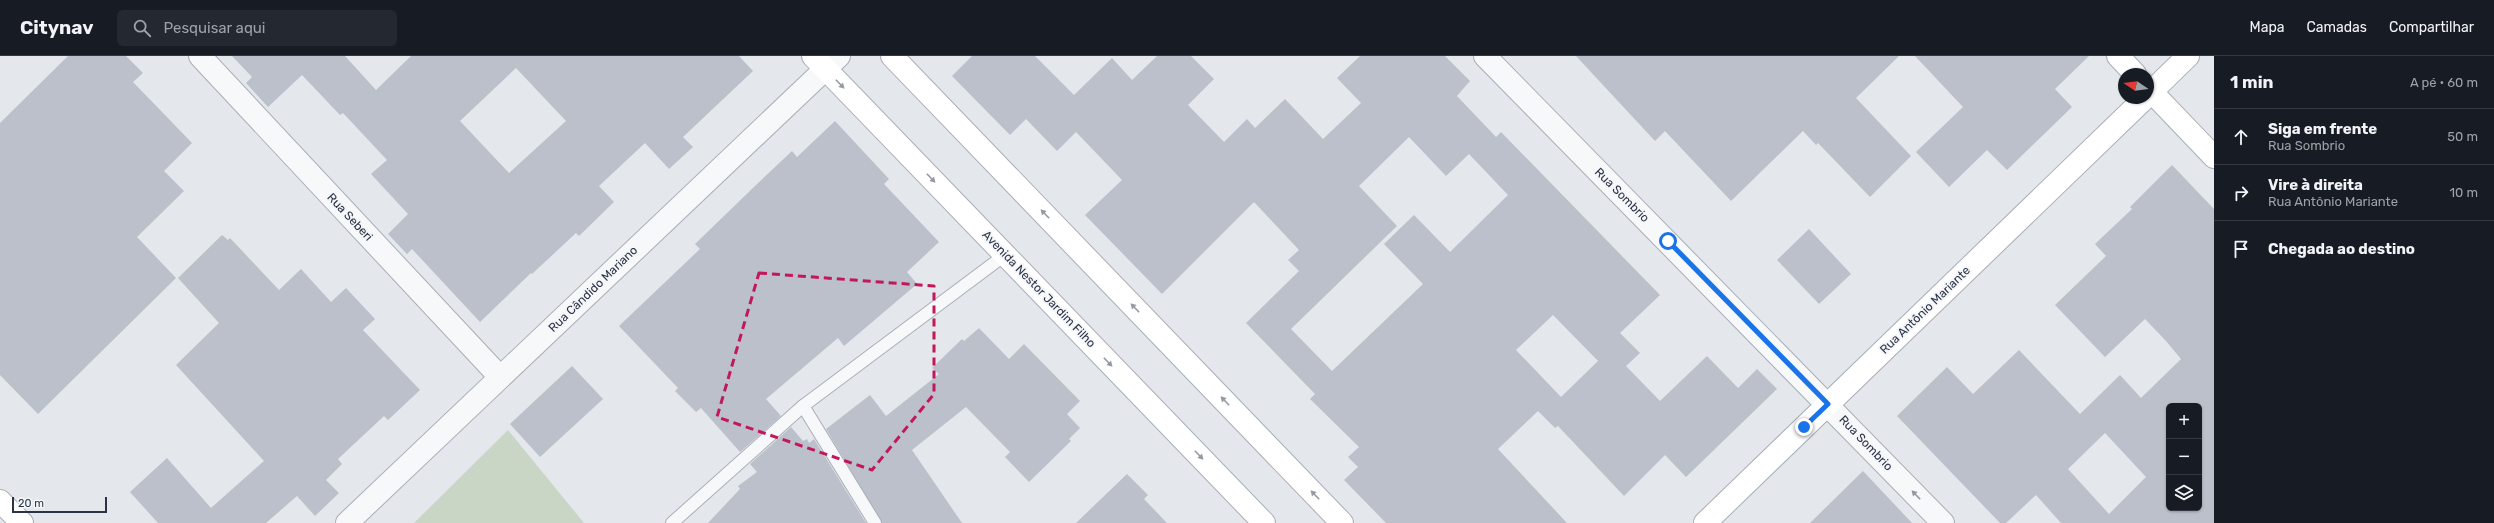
<!DOCTYPE html>
<html lang="pt">
<meta charset="utf-8">
<style>
body{margin:0;font-family:Rubik,sans-serif;background:#242831;color:#f1f3f6}
.controls{position:absolute;right:12px;bottom:12px;display:grid;overflow:hidden;border-radius:6px;box-shadow:0 1px 3px #0004}
.controls button{width:36px;height:36px;display:grid;place-items:center;padding:0;border:0;border-bottom:1px solid #363941;background:#171b24;color:#f1f3f6;font:20px sans-serif}
.compass{position:absolute;left:2118px;top:12px;width:36px;height:36px;border-radius:50%;background:#171b24;box-shadow:0 1px 3px #0004;rotate:283deg}
.scale{position:absolute;left:12px;bottom:10px;width:95px;box-sizing:border-box;padding-left:4px;border:2px solid #2b3445;border-top:0;font-size:11px;line-height:14px;white-space:nowrap;color:#2b3445;-webkit-text-stroke:3px #f4f6f9;paint-order:stroke}
.stop{position:absolute;width:12px;height:12px;margin:-9px;border:3px solid #1a73e8;border-radius:50%;background:#fff}
.stop.end{background:#1a73e8;border-color:#fff;box-shadow:0 1px 4px #0008}
.list{margin:0;padding:0;list-style:none}
h2{display:flex;justify-content:space-between;align-items:center;height:52px;margin:0;padding:0 16px;font-size:17px}
h2 small{font-size:13px;font-weight:400;color:#9ea1a6}
.list li{display:grid;grid-template-columns:26px 1fr auto;gap:12px;align-items:center;box-sizing:border-box;height:56px;padding:0 16px;border-top:1px solid #363941}
.list b{display:block;font-size:15px;white-space:nowrap}
.list p{margin:0;font-size:13px;white-space:nowrap;color:#9ea1a6}
.list em{font-size:13px;font-style:normal;color:#9ea1a6}
.icon{flex:none;width:22px;height:22px;fill:none;stroke:currentColor;stroke-width:2;stroke-linecap:round;stroke-linejoin:round}
.map{position:relative;flex:none;width:2214px;height:467px;overflow:hidden}
header{display:flex;align-items:center;gap:24px;box-sizing:border-box;height:56px;padding:0 20px;background:#171b24;border-bottom:1px solid #363941}
header strong{font-size:19px}
nav{display:flex;gap:22px;margin-inline-start:auto;font-size:14px}
.search{width:280px;height:36px;background:#242831;display:flex;align-items:center;gap:10px;box-sizing:border-box;padding:0 14px;border-radius:6px;color:#9ea1a6;font-size:15px}
main{display:flex}
aside{flex:1;background:#171b24}
.map>svg:first-child{display:block}
.green{fill:#c9d6c5}
.building{fill:#bbc0ca;fill-rule:evenodd}
.lines{fill:none;stroke-linecap:round;stroke-linejoin:round}
.lane-casing{stroke:#a9aeb7;stroke-width:14}
.street-casing{stroke:#a9aeb7;stroke-width:24}
.secondary-casing{stroke:#a9aeb7;stroke-width:24}
.lane{stroke:#f7f8fa;stroke-width:12}
.street{stroke:#f7f8fa;stroke-width:22}
.secondary{stroke:#fff;stroke-width:22}
.oneway{fill:#959aa2}
.oneway2{fill:#9196a0}
.route{stroke:#1a73e8;stroke-width:5}
.marked{fill:none;stroke:#c2185b;stroke-width:3;stroke-dasharray:8 5;stroke-linejoin:round}
.labels{text-anchor:middle;dominant-baseline:central;stroke-width:4;stroke-linejoin:round;paint-order:stroke}
.street-label{font-size:12px;fill:#2b3445;stroke:#f4f6f9}
</style>
<header>
<strong>Citynav</strong>
<div class="search"><svg class="icon" aria-label="search" viewBox="0 0 24 24"><circle cx="10" cy="10" r="6"/><path d="M15 15l6 6"/></svg>Pesquisar aqui</div>
<nav><a>Mapa</a><a>Camadas</a><a>Compartilhar</a></nav>
</header>
<main>
<div class="map">
<svg width="2214" height="467" viewBox="0 0 2214 467">
<rect width="100%" height="100%" fill="#e4e7ec"/>
<polygon class="green" points="508,374 584,467 414,467"/>
<g class="building">
<polygon points="68,0 126,0 143,17 133,26 192,87 164,115 184,135 137,181 176,222 38,358 0,319 0,67"/>
<path d="M232,0H345L376,34L411,0H739L753,15L683,81L693,91L669,113L645,87L599,130L614,146L579,180L576,177L532,218L531,217L480,266L412,193L407,198L388,178L408,158L371,118L387,104L343,57L340,59L302,19L268,51L246,27L252,21ZM516,12L566,65L509,117L460,65Z"/>
<path d="M972,0H1035L1074,39L1112,2L1132,24L1157,0H1191L1214,23L1188,49L1224,86L1247,63L1255,72L1285,43L1323,83L1361,47L1337,22L1360,0H1445L1470,25L1457,40L1496,81L1501,76L1660,239L1620,277L1640,297L1626,310L1660,345L1707,300L1738,332L1757,313L1777,333L1686,421L1665,399L1624,440L1558,370L1555,372L1538,355L1498,393L1567,467H1386L1344,424L1358,411L1348,401L1359,391L1310,343L1315,338L1246,267L1299,215L1288,204L1299,194L1254,146L1162,238L1085,159L1122,124L1076,76L1057,95L1026,63L1010,79L952,20ZM1409,81L1446,120L1469,98L1508,139L1450,196L1414,159L1384,188L1423,228L1332,315L1291,273L1397,170L1359,130ZM1553,259L1598,305L1561,341L1516,294Z"/>
<polygon points="1576,0 1899,0 1856,42 1911,100 1870,141 1818,87 1816,89 1803,75 1731,145 1665,75 1655,85"/>
<polygon points="1915,0 2089,0 2055,33 2072,51 2007,114 1987,94 1949,131 1916,96 1963,51"/>
<polygon points="835,65 889,123 884,128 939,186 907,216 917,228 844,290 838,282 766,343 781,360 740,396 701,352 696,356 675,335 678,332 619,270 700,193 695,188 756,129 792,95 797,101"/>
<path d="M2172,109L2214,153V467H2061L2036,439L2006,467H2000L1897,360L1947,311L1973,338L2019,294L2080,358L2120,319L2141,342L2181,303L2166,285L2145,263L2105,301L2055,249L2106,200L2095,188L2132,153L2130,151ZM2169,350H2199V452H2169ZM2105,377L2146,421L2109,458L2068,413Z"/>
<polygon points="1809,173 1851,218 1819,248 1777,204"/>
<polygon points="222,179 228,184 230,182 279,234 301,213 331,246 346,232 375,263 363,274 420,334 388,364 384,360 338,403 342,408 326,424 339,437 315,460 297,440 266,467 158,467 130,436 167,402 211,452 264,405 176,309 219,267 178,222"/>
<polygon points="979,272 1009,303 1024,288 1080,345 1067,358 1080,372 1069,383 1071,385 1029,426 1005,401 1010,396 966,351 912,394 962,467 882,467 826,373 870,339 886,360 939,318 932,312 962,283 964,285"/>
<polygon points="572,310 603,343 540,401 510,368"/>
<polygon points="791,371 803,385 807,383 809,387 814,383 866,467 708,467 740,433 738,430 757,416 750,408"/>
<polygon points="1863,415 1912,467 1810,467"/>
<polygon points="1127,418 1148,439 1144,443 1167,467 1076,467"/>
</g>
<g class="lines">
<defs>
<g id="lane">
<polyline points="803,350 875,467"/>
<polyline points="672,467 803,350 1005,199"/>
</g>
<g id="street">
<polyline points="200,0 500,321"/>
<polyline points="1485,0 1943,467"/>
<polyline points="347,467 839,0"/>
</g>
<g id="secondary">
<polyline points="813,0 1264,467"/>
<polyline points="892,0 1342,467"/>
<polyline points="2118,0 2135,18"/>
<polyline points="2148,32 2214,101"/>
<polyline points="2148,39 2188,0"/>
<polyline points="0,445 22,467"/>
<polyline points="1705,467 2145,42"/>
</g>
</defs>
<use href="#lane" class="lane-casing"/>
<use href="#street" class="street-casing"/>
<use href="#secondary" class="secondary-casing"/>
<use href="#lane" class="lane"/>
<use href="#street" class="street"/>
<use href="#secondary" class="secondary"/>
</g>
<defs><path id="oneway-solid" d="M-6-.8H1V-3.2L6.5 0L1 3.2V.8H-6Z"/></defs>
<g class="oneway">
<use href="#oneway-solid" transform="translate(840 28) rotate(46)"/>
<use href="#oneway-solid" transform="translate(931 122) rotate(46)"/>
<use href="#oneway-solid" transform="translate(1045 158) rotate(-134)"/>
<use href="#oneway-solid" transform="translate(1135 252) rotate(-134)"/>
<use href="#oneway-solid" transform="translate(1108 306) rotate(46)"/>
<use href="#oneway-solid" transform="translate(1225 345) rotate(-134)"/>
<use href="#oneway-solid" transform="translate(1199 399) rotate(46)"/>
<use href="#oneway-solid" transform="translate(1315 439) rotate(-134)"/>
</g>
<use class="oneway2" href="#oneway-solid" transform="translate(1916 439) rotate(-134)"/>
<g class="lines">
<polyline class="route" points="1668,185 1828,348 1804,371"/>
</g>
<path class="marked" d="M759,217L934,230V338L872,414L717,361Z"/>
<g class="labels">
<g class="street-label">
<text transform="translate(1622 139) rotate(45)">Rua Sombrio</text>
<text transform="translate(350 161) rotate(47)">Rua Seberi</text>
<text transform="translate(593 233) rotate(-44)">Rua Cândido Mariano</text>
<text transform="translate(1039 233) rotate(46)">Avenida Nestor Jardim Filho</text>
<text transform="translate(1925 254) rotate(-44)">Rua Antônio Mariante</text>
<text transform="translate(1866 387) rotate(46)">Rua Sombrio</text>
</g>
</g>
</svg>
<div class="controls">
<button>+</button>
<button>−</button>
<button><svg class="icon" aria-label="layers" viewBox="0 0 24 24"><path d="M12 4l9 5-9 5-9-5zM3 14l9 5 9-5"/></svg></button>
</div>
<svg class="compass" viewBox="-18 -18 36 36"><path d="M0-13l5 13h-10z" fill="#e53935"/><path d="M0 13l5-13h-10z" fill="#9ea1a6"/></svg>
<div class="scale">20 m</div>
<div class="stop" style="left:1668px;top:185px"></div>
<div class="stop end" style="left:1804px;top:371px"></div>
</div>
<aside>
<h2>1 min<small>A pé · 60 m</small></h2>
<ul class="list">
<li><svg class="icon" aria-label="ahead" viewBox="0 0 24 24"><path d="M12 20V5M6 11l6-6 6 6"/></svg><div><b>Siga em frente</b><p>Rua Sombrio</p></div><em>50 m</em></li>
<li><svg class="icon" aria-label="right" viewBox="0 0 24 24"><path d="M7 20v-9h11M14 6l5 5-5 5"/></svg><div><b>Vire à direita</b><p>Rua Antônio Mariante</p></div><em>10 m</em></li>
<li><svg class="icon" aria-label="arrive" viewBox="0 0 24 24"><path d="M6 21V4h12l-3 4 3 4H6"/></svg><div><b>Chegada ao destino</b></div></li>
</ul>
</aside>
</main>
